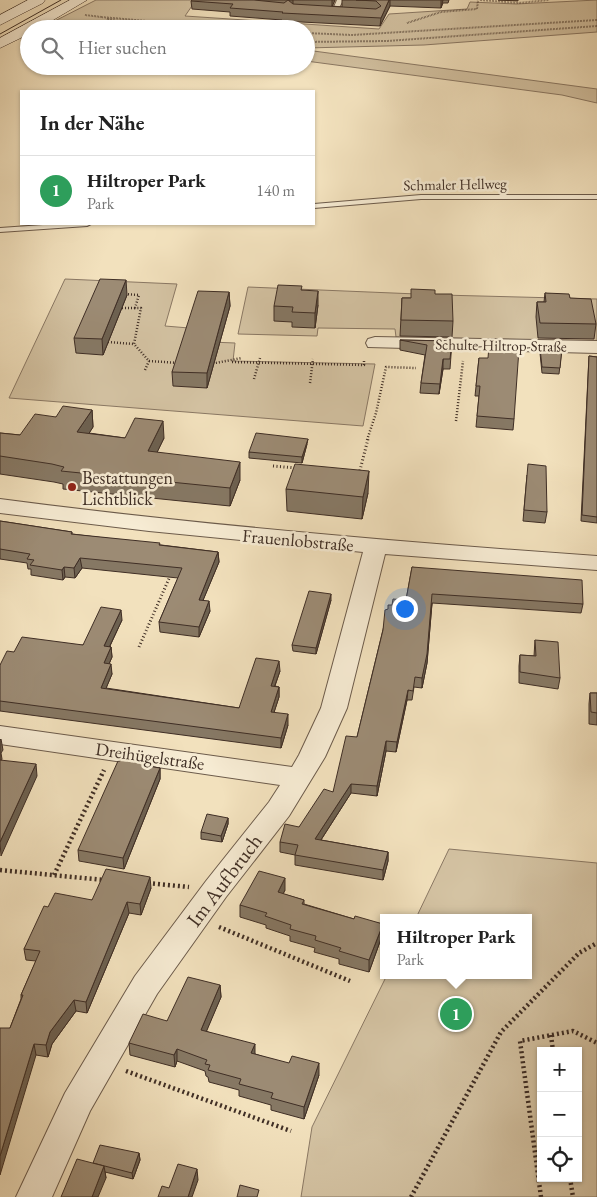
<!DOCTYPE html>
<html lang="de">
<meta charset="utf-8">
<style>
body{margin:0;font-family:"EB Garamond",serif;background:#f6f6f6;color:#222}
.controls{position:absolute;right:15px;bottom:15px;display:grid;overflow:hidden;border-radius:0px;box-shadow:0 1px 4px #0004}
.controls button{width:45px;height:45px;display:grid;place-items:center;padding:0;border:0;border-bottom:1px solid #e0e0e0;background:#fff;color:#222;font:25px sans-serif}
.you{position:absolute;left:404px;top:608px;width:18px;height:18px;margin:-12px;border:4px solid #fff;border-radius:50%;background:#1a73e8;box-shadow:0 0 0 8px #1a73e833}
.badge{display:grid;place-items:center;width:32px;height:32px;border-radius:50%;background:#7c3aed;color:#fff;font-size:16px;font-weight:700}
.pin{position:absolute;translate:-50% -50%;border:2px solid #fff;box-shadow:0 1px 5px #0006}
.popup{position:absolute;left:380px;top:914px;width:152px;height:65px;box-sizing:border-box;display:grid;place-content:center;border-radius:0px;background:#fff;filter:drop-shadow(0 1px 4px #0005);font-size:16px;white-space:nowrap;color:#767676}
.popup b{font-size:19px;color:#222}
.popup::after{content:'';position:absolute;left:50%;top:100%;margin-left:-10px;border:10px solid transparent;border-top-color:#fff}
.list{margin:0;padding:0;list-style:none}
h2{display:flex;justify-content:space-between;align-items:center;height:65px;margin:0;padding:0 20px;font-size:21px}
h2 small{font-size:16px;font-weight:400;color:#767676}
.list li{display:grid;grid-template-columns:32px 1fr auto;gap:15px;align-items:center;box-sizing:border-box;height:70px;padding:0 20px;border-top:1px solid #e0e0e0}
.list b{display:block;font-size:19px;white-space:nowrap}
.list p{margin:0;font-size:16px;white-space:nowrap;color:#767676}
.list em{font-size:16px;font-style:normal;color:#767676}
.icon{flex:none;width:28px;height:28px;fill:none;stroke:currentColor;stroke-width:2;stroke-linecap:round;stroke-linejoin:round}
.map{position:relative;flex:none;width:597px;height:1197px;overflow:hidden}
.search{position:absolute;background:#fff;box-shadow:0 1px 4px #0004;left:20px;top:20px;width:295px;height:55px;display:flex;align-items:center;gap:12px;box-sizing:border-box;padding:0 18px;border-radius:28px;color:#767676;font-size:19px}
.panel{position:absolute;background:#fff;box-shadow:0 1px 4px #0004;left:20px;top:90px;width:295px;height:135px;border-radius:0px}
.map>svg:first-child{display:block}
.green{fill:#d4c3a3;stroke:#8a7864;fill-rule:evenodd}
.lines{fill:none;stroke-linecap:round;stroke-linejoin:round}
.service-casing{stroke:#6c5b4b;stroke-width:2}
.minor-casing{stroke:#6c5b4b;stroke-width:2}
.secondary-casing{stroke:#3f2e25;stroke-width:1}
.path-far3{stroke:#3f2e25;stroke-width:2;stroke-dasharray:0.5 1;stroke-linecap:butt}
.path-far2{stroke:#3f2e25;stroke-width:2.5;stroke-dasharray:1 2;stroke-linecap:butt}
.path-far1{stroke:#3f2e25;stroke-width:3;stroke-dasharray:1 2.5;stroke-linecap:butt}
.path{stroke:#3f2e25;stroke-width:4.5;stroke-dasharray:2 3;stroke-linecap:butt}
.service{fill:#f7ecd4;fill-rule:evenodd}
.minor{fill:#f7ecd4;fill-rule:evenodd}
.secondary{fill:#f7ecd4;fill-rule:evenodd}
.tram{stroke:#3f2e25;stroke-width:1}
.wall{fill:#867864;stroke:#3f2e25}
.shaded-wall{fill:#6d6151;stroke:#3f2e25}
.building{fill:#9c8b74;stroke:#3f2e25}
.poi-dot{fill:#8f2418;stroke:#f7ecd4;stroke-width:2}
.labels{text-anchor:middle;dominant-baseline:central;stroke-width:5;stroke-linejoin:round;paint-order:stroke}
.far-street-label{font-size:15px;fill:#3f2e25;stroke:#f7ecd4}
.poi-label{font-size:18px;fill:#3f2e25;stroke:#f7ecd4;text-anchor:start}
.street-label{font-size:18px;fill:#3f2e25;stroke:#f7ecd4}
.near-street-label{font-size:21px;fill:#3f2e25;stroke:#f7ecd4}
</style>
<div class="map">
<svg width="597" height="1197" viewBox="0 0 597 1197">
<rect width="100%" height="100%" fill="#f2e1bd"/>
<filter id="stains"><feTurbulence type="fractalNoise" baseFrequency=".004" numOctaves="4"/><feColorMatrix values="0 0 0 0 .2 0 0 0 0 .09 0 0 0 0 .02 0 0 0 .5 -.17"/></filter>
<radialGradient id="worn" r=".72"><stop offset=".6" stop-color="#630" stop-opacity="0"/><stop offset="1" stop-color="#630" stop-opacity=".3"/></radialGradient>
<g class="green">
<polygon points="96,0 196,0 185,16 379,29 389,14 467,9 470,2 516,4 597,0 597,32 424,45 306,48 306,29 70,29 47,25"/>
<polygon points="306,50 597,89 597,103 562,95 306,61"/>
<polygon points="65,279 177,284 165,326 189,328 186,341 235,343 233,361 375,364 363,426 9,398"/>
<polygon points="248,287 441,295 597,299 597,341 396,337 395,329 318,328 317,336 238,334"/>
<path d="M449,849L597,863V1197H301L312,1127L387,975H528V918H416ZM541,1051H578V1178H541Z"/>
</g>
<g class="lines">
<defs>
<g id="service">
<polygon points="337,0 343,0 337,12 325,11 325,9 333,9"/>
<polygon points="421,195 597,195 597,199 421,199 314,208 314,204"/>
<polygon points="57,224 91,224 87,226 0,232 0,228"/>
</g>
<g id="minor">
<polygon points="375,337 597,341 597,353 368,347 366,343 368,339"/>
<path d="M0,499C198,525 397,542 597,556V570L385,554L347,708L325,757L289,816L226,897L157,994L90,1111L52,1197H16L65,1093L135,976L206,881L269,802L280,785L0,744V726L292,767L299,755L321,708L363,552L149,531L0,513Z"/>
</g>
<g id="secondary">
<polygon points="28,0 45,0 43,3 0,25 0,15"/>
<polygon points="70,0 87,0 38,29 29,29 29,34 0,48 0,38"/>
</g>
</defs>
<use href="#service" class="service-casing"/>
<use href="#minor" class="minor-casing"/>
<use href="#secondary" class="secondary-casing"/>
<g class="path-far3">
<polyline points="480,0 518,3 549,0"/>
<polyline points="85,15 101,17"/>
<polyline points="101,17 238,29"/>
<polyline points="107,19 155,29"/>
<polyline points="407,23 441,12 477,9 478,0"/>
<polyline points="306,33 352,35 597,20"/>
<polyline points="306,42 387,41 597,26"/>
</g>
<g class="path-far2">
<polyline points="125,294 139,295 135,308 141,308 134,344 149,361 179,363"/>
<polyline points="122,308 135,308"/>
<polyline points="108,342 134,344"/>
<polyline points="232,362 364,365 364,360"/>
<polyline points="210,364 242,358"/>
<polyline points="145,370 149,361"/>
<polyline points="254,379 260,358"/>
<polyline points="310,383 313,359"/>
<polyline points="456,421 463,361"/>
<polyline points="367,440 376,413 386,367 416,368"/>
</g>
<g class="path-far1">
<polyline points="273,466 296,468"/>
<polyline points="359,474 368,439"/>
<polyline points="139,647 171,574"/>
</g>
<g class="path">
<polyline points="0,870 104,880"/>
<polyline points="54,875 104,770"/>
<polyline points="148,883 189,887"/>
<polyline points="219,927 350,981"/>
<polyline points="551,1035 553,1051"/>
<polyline points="126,1071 291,1131"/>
<polyline points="570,1178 573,1197"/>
<polyline points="411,1197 501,1032 579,953 597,943"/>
<polyline points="541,1197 520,1041 573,1031 597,1043"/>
</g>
<use href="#service" class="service"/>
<use href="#minor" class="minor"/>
<use href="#secondary" class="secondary"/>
<polyline class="tram" points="0,34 61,0"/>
</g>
<g class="wall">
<polygon points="192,0 335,0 332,6 342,7 342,0 449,0 448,3 443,3 441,8 390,6 380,26 282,21 282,20 230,16 230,12 192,9 191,1"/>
<polygon points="498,0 518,0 518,1"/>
<polygon points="302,290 318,305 315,328 292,327 292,322 274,321 274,306"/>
<polygon points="229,292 230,306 207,388 173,386 172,372"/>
<polygon points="545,293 570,298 596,324 594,339 538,338 536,317 537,302 544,302"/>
<polygon points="127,295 103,355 76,353 74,338"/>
<polygon points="402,298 410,298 453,321 452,337 400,336"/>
<polygon points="400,340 452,341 450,369 443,369 439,394 420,393 421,383 425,355 400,350"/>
<polygon points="540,348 562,348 559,374 542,373 540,353"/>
<polygon points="589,356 597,357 597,523 581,521"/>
<polygon points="479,358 514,419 513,430 476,427 479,396 475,396"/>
<polygon points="92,410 93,427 89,433 125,438 164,438 157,452 240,480 230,506 63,489 63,484 54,482 0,474 0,433 20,435 56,417"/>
<polygon points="307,444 302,463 249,458 249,452"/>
<polygon points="527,475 547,512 545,523 523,521"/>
<polygon points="286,489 368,493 362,519 287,511"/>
<polygon points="0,521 72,532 72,534 218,552 219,562 203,600 210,611 199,637 160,632 159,622 178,578 82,568 75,578 65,577 63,580 31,575 31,569 28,569 27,563 0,559"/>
<polygon points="412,567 583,604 581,613 432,603 427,663 422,688 414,687 412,700 407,700 396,752 386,751 377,796 351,793 321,840 388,852 388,861 383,880 295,865 295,855 280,852 280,842 299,827 333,792 357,737 388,609 392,605 406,600"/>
<polygon points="331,600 316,654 293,651 292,645"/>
<polygon points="122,620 110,646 111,647 112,657 109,664 112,674 106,688 239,708 280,671 275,686 279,687 279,697 274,712 288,725 281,748 0,711 0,665 14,652 83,645"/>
<polygon points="535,640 560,678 558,689 519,683 519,666 520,655 534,656"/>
<polygon points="590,693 597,693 597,725 589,724 589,704"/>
<polygon points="153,767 160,768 160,779 124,869 79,861 78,850"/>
<polygon points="228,818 228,824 222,842 201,839 201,832"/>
<polygon points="151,888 141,915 129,913 87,1013 76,1011 52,1044 48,1057 36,1055 10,1028 21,999 21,995 36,961 26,960 24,949 48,907 92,900"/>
<polygon points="285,890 283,894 304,900 304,904 354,919 383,924 382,936 369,972 339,964 339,959 314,952 315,948 290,941 290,936 266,928 266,925 240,917 240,905"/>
<polygon points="220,985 221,997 206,1031 255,1054 319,1075 304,1119 271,1110 271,1105 239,1096 239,1090 209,1082 208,1077 206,1076 205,1071 177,1061 175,1067 130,1055 129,1043 167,1021"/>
<polygon points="139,1153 140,1160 133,1179 105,1172 106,1178 93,1163"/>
</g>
<g class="shaded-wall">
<polygon points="289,0 293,0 293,4 289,7"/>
<polygon points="332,0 335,0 332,7"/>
<polygon points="389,0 390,0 390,6 380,26 381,18"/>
<polygon points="441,0 443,0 441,8"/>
<polygon points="126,280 127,295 103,355 102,339"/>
<polygon points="318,291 318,305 315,328 315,313"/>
<polygon points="229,292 230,306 207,388 207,373"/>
<polygon points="443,359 443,369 439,394 440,384"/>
<polygon points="92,410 93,427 79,449 77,432"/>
<polygon points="163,421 164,438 149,469 148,451"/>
<polygon points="308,439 307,444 302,463 302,457"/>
<polygon points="240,462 240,480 230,506 230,488"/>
<polygon points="369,471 368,493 362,519 363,497"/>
<polygon points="218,552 219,562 199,610 199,600"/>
<polygon points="80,558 82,568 75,578 74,568"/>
<polygon points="64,567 65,577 63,580 62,570"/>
<polygon points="331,594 331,600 316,654 316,648"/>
<polygon points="209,601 210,611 199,637 199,627"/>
<polygon points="432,603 427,663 422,688 422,678"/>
<polygon points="121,610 122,620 105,656 104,646"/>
<polygon points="111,647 112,657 105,673 104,663"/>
<polygon points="279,661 280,671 271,696 271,686"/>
<polygon points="111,664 112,674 102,698 101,688"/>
<polygon points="279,687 279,697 271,722 271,712"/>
<polygon points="408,690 407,700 396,752 397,742"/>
<polygon points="288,714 288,725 281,748 281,738"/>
<polygon points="1,739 3,750 1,753 2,759 0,764 0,740"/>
<polygon points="386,741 386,751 377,796 377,786"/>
<polygon points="152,757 153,768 148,766"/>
<polygon points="36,764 37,776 1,856 0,842"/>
<polygon points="160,768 160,779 124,869 123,858"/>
<polygon points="351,784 351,793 315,849 315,839"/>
<polygon points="228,818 228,824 222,842 221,836"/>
<polygon points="388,852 388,861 383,880 383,870"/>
<polygon points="150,877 151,888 141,915 140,904"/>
<polygon points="285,878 285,890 278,904 278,892"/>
<polygon points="127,902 129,913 87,1013 86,1002"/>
<polygon points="383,924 382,936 369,972 369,960"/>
<polygon points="220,985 221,997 202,1042 201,1030"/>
<polygon points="74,1000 76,1011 52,1044 48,1057 46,1045 50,1032"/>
<polygon points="34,1044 36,1055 0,1175 0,1156"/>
<polygon points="255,1044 255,1056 251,1053"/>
<polygon points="177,1049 177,1061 175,1067 174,1055"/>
<polygon points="319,1063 319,1075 304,1119 304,1107"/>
<polygon points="139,1153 140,1160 133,1179 132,1173"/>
<polygon points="104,1166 106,1178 98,1197 92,1197"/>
<polygon points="197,1169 198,1180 192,1197 188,1197"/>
</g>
<g class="building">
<polygon points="192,0 254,0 284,3 288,0 293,4 376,9 381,6 376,1 356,0 389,0 381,18 282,13 283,12 230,8 233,4 191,1"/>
<polygon points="100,279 126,280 102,339 74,338"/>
<polygon points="278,285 302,286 301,290 318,291 315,313 292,312 293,307 274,306"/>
<polygon points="411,289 435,290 435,294 452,294 453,321 401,320 402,298 411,298"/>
<polygon points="198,291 229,292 207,373 172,372"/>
<polygon points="545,293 569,294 570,298 591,299 596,324 540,323 537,302 546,302"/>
<polygon points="400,340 452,341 450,359 443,359 440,384 421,383 427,345"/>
<polygon points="489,346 519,349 514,419 477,416 480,386 476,386 479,358 488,358"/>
<polygon points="540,348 562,348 560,368 542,367"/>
<polygon points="589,356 597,357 597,517 582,515"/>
<polygon points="63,406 92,410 77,432 125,438 135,418 163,421 148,451 240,462 230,488 61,471 64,467 52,464 0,456 0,433 20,435 35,414 56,417"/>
<polygon points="256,433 308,439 302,457 249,452"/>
<polygon points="295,464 369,471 363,497 286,489"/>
<polygon points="528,464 546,466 547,512 524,510"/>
<polygon points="0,521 72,532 71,534 160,543 159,545 218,552 199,600 209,601 199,627 159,622 182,568 80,558 74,568 64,567 62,570 30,565 34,560 27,559 30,554 0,549"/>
<polygon points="412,567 582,580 583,604 432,594 427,654 422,678 415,677 413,691 408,690 397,742 386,741 377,786 351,784 315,839 388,852 383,870 295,855 298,845 280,842 285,824 299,827 324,789 333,792 346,736 357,737 383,630 385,610 388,609 388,605 392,605 393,599 406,600"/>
<polygon points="309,591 331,594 316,648 292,645"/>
<polygon points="101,607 121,610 104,646 111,647 104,663 111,664 101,688 239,708 256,658 279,661 271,686 279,687 271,712 288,714 281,738 0,701 0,665 7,651 14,652 22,637 83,645"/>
<polygon points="535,640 558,642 560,678 520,672 520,655 536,656"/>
<polygon points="590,693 597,693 597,713 591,712"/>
<polygon points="124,753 152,757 148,766 160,768 123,858 78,850 118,761 120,761"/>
<polygon points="0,760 36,764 0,842"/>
<polygon points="207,814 228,818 221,836 201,832"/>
<polygon points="106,869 150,877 140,904 127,902 86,1002 74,1000 50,1032 46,1045 34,1044 0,1156 0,1028 10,1028 23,995 21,995 40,951 24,949 44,906 48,907 55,893 92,900"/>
<polygon points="259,871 285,878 278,892 304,900 302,904 354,919 355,916 383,924 369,960 339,951 341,948 315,940 316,936 290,929 291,925 265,916 267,913 240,905"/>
<polygon points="188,977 220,985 201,1030 255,1044 251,1053 289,1063 292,1056 319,1063 304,1107 271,1098 273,1093 239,1084 241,1079 208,1070 210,1065 205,1064 207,1060 177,1049 174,1055 129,1043 143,1014 167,1021"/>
<polygon points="100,1145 139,1153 132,1173 93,1163"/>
<polygon points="77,1159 104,1166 92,1197 93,1197 61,1197"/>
<polygon points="178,1164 197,1169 188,1197 158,1197 162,1186 169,1188"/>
<polygon points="240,1185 259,1190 257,1197 237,1197"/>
</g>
<circle class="poi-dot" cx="72" cy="487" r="5"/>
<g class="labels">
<g class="far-street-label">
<text transform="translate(455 184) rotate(-1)">Schmaler Hellweg</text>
<text transform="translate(501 345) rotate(1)">Schulte-Hiltrop-Straße</text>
</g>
<g class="poi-label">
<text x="82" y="477">Bestattungen<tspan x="82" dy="21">Lichtblick</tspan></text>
</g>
<g class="street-label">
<text transform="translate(298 540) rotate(5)">Frauenlobstraße</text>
<text transform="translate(150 756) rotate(8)">Dreihügelstraße</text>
</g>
<g class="near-street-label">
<text transform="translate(224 880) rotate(-53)">Im Aufbruch</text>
</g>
</g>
<rect width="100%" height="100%" filter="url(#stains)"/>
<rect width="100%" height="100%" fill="url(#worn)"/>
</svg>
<div class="controls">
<button>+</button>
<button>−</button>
<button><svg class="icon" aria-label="locate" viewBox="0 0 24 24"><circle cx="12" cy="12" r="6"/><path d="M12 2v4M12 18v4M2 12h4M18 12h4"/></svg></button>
</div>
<div class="you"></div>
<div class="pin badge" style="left:456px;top:1014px;background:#2e9e5b">1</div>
<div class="popup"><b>Hiltroper Park</b>Park</div>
<div class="search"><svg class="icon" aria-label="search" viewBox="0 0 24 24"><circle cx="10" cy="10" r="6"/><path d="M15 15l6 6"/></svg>Hier suchen</div>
<section class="panel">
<h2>In der Nähe<small></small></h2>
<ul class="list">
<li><span class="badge" style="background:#2e9e5b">1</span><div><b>Hiltroper Park</b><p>Park</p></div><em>140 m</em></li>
</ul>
</section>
</div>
